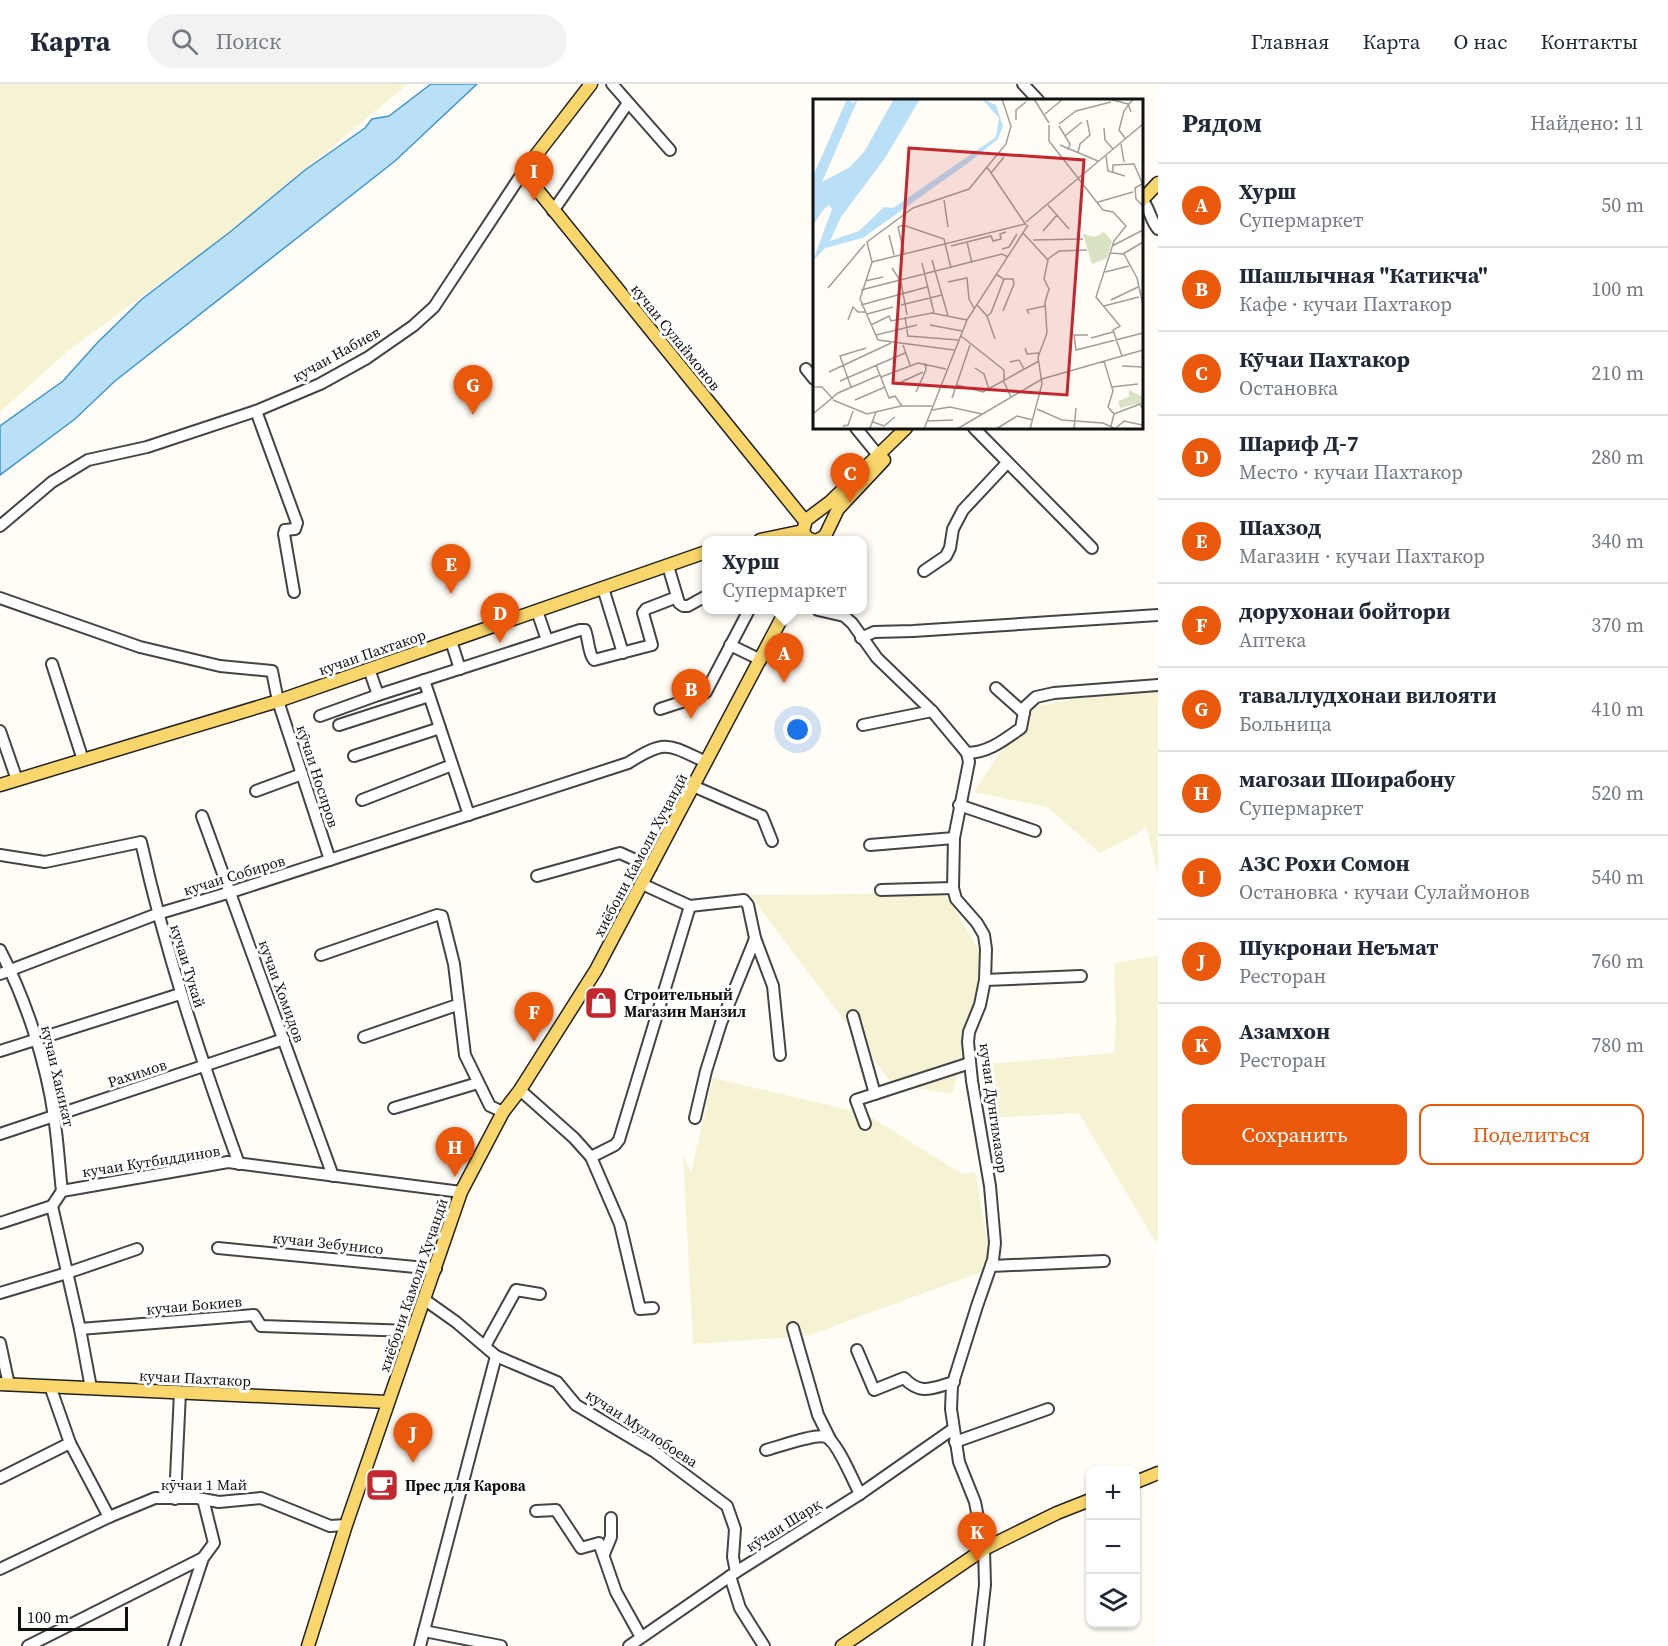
<!DOCTYPE html>
<html lang="ru">
<meta charset="utf-8">
<style>
body{margin:0;font-family:"Source Serif 4",serif;background:#f2f2f3;color:#1f2937}
.controls{position:absolute;right:18px;bottom:18px;display:grid;overflow:hidden;border-radius:12px;box-shadow:0 2px 4px #0004}
.controls button{width:54px;height:54px;display:grid;place-items:center;padding:0;border:0;border-bottom:2px solid #e0e1e3;background:#fff;color:#1f2937;font:30px sans-serif}
.scale{position:absolute;left:18px;bottom:15px;width:110px;box-sizing:border-box;padding-left:6px;border:3px solid #111;border-top:0;font-size:16px;line-height:21px;white-space:nowrap;color:#111;-webkit-text-stroke:4px #fff;paint-order:stroke}
.you{position:absolute;left:798px;top:646px;width:21px;height:21px;margin:-15px;border:4px solid #fff;border-radius:50%;background:#1a73e8;box-shadow:0 0 0 9px #1a73e833}
.badge{display:grid;place-items:center;width:39px;height:39px;border-radius:50%;background:#ea580c;color:#fff;font-size:20px;font-weight:700}
.pin{position:absolute;translate:-50% -50px;filter:drop-shadow(0 2px 3px #0008)}
.pin::after{content:'';position:absolute;top:32px;width:21px;height:18px;background:inherit;clip-path:polygon(0 0,100% 0,50% 100%)}
.popup{position:absolute;left:702px;top:452px;width:165px;height:78px;box-sizing:border-box;display:grid;place-content:center;border-radius:12px;background:#fff;filter:drop-shadow(0 2px 4px #0005);font-size:20px;white-space:nowrap;color:#747a83}
.popup b{font-size:22px;color:#1f2937}
.popup::after{content:'';position:absolute;left:50%;top:100%;margin-left:-12px;border:12px solid transparent;border-top-color:#fff}
.list{margin:0;padding:0;list-style:none}
h2{display:flex;justify-content:space-between;align-items:center;height:78px;margin:0;padding:0 24px;font-size:26px}
h2 small{font-size:20px;font-weight:400;color:#747a83}
.list li{display:grid;grid-template-columns:39px 1fr auto;gap:18px;align-items:center;box-sizing:border-box;height:84px;padding:0 24px;border-top:2px solid #e0e1e3}
.list b{display:block;font-size:22px;white-space:nowrap}
.list p{margin:0;font-size:20px;white-space:nowrap;color:#747a83}
.list em{font-size:20px;font-style:normal;color:#747a83}
.actions{display:flex;gap:12px;padding:18px 24px}
.actions a{flex:1;padding:14px 0;border:2px solid #ea580c;border-radius:12px;text-align:center;font-size:21px;color:#ea580c}
.actions .main{background:#ea580c;color:#fff}
.icon{flex:none;width:33px;height:33px;fill:none;stroke:currentColor;stroke-width:2;stroke-linecap:round;stroke-linejoin:round}
.map{position:relative;flex:none;width:1158px;height:1562px;overflow:hidden}
header{display:flex;align-items:center;gap:36px;box-sizing:border-box;height:84px;padding:0 30px;background:#fff;border-bottom:2px solid #e0e1e3}
header strong{font-size:28px}
nav{display:flex;gap:33px;margin-inline-start:auto;font-size:21px}
.search{width:420px;height:54px;background:#f2f2f3;display:flex;align-items:center;gap:15px;box-sizing:border-box;padding:0 21px;border-radius:33px;color:#747a83;font-size:22px}
main{display:flex}
aside{flex:1;background:#fff}
.map>svg:first-child{display:block}
.farmland{fill:#f6f3d4}
.water{fill:#b9e0f7;stroke:#3f96cf;stroke-width:1.5}
.lines{fill:none;stroke-linecap:round;stroke-linejoin:round}
.minor-casing{stroke:#444;stroke-width:14}
.major-casing{stroke:#222;stroke-width:15}
.minor{stroke:#fff;stroke-width:10}
.major{stroke:#f9d66b;stroke-width:12}
.labels{text-anchor:middle;dominant-baseline:central;stroke-width:6;stroke-linejoin:round;paint-order:stroke}
.street-label{font-size:15px;fill:#111;stroke:#fff}
.poi-label{font-size:15px;font-weight:bold;fill:#111;stroke:#fff;text-anchor:start}
.inset-road{fill:none;stroke:#a09f9a;stroke-width:1.5}
.view{fill:#c4262e;fill-opacity:0.15;stroke:#c4262e;stroke-width:3}
.inset-edge{fill:none;stroke:#111;stroke-width:3}
</style>
<header>
<strong>Карта</strong>
<div class="search"><svg class="icon" aria-label="search" viewBox="0 0 24 24"><circle cx="10" cy="10" r="6"/><path d="M15 15l6 6"/></svg>Поиск</div>
<nav><a>Главная</a><a>Карта</a><a>О нас</a><a>Контакты</a></nav>
</header>
<main>
<div class="map">
<svg width="1158" height="1562" viewBox="0 0 1158 1562">
<rect width="100%" height="100%" fill="#fffdf5"/>
<g class="farmland">
<polygon points="0,0 408,0 220,155 69,266 0,328"/>
<polygon points="1158,601 1158,790 1146,742 1137,750 1100,769 1047,723 974,708 1030,623"/>
<polygon points="945,809 988,881 952,1010 892,1000 750,811"/>
<polygon points="1158,872 1158,1157 1155,1157 1079,1029 985,1034 989,980 1114,969 1116,939 1114,879"/>
<polygon points="713,994 866,1030 962,1090 975,1088 992,1184 807,1252 693,1260 683,1070 691,1089"/>
</g>
<polygon class="water" points="431,0 477,0 395,77 115,297 75,335 0,391 0,342 63,297 98,258 142,215 230,148 305,86 365,44 372,35 389,32"/>
<g class="lines">
<defs>
<g id="minor">
<polyline points="612,0 670,66"/>
<polyline points="1023,0 1038,16"/>
<path d="M1142,116C1150,124 1150,136 1158,145"/>
<polyline points="553,127 628,19"/>
<polyline points="806,285 814,295"/>
<polyline points="256,327 297,439 295,445 285,446 284,450 294,508"/>
<polyline points="856,344 878,371"/>
<polyline points="974,344 1092,464"/>
<polyline points="0,442 52,398 88,376 147,363 256,327 320,300 367,274 413,242 434,223 523,88"/>
<polyline points="668,482 679,519 683,522 688,522 706,512"/>
<polyline points="924,487 946,472 950,464 953,445 963,426 1007,379"/>
<polyline points="603,504 623,569"/>
<polyline points="0,514 140,563 220,582 272,587 278,617 330,776"/>
<polyline points="818,526 844,532 852,539 877,574 932,627 967,669 969,678 954,754 953,804 956,815 977,839 984,851 986,865 985,896 980,921 969,948 968,958 972,997 990,1102 995,1159 993,1176 977,1222 952,1302 951,1325 959,1378 975,1418 984,1465 985,1501 978,1562"/>
<polyline points="537,527 547,556"/>
<polyline points="861,554 874,548 913,547 1158,531"/>
<polyline points="451,557 460,585"/>
<polyline points="730,561 761,576"/>
<polyline points="52,580 83,676"/>
<polyline points="369,585 378,611"/>
<polyline points="424,596 469,731"/>
<polyline points="996,604 1024,629"/>
<polyline points="660,625 700,612 706,608 749,526"/>
<path d="M320,632L378,611L580,546H585C589,556 588,569 594,576L652,561L643,529L646,525L677,513"/>
<polyline points="339,641 429,612"/>
<polyline points="863,641 932,627"/>
<polyline points="0,647 17,696"/>
<path d="M967,669C988,669 1004,656 1021,644L1025,623L1036,613L1054,609L1158,601"/>
<polyline points="354,672 440,644"/>
<polyline points="693,702 762,732 772,757"/>
<polyline points="256,707 302,690"/>
<polyline points="362,716 452,681"/>
<polyline points="959,721 1035,747"/>
<polyline points="202,732 333,1092"/>
<polyline points="870,761 954,754"/>
<path d="M0,771L45,778L141,758C166,870 200,972 239,1080"/>
<polyline points="537,792 620,769 651,783"/>
<polyline points="881,806 953,804"/>
<polyline points="690,822 744,816 748,821 755,854 753,860 721,939 706,987 695,1034"/>
<polyline points="755,854 773,902 780,971"/>
<path d="M0,866C26,916 46,977 54,1033C58,1057 59,1082 62,1107"/>
<polyline points="321,871 437,831 442,832 454,880 465,971 490,1022 503,1028"/>
<path d="M0,890L157,830L231,808L628,679C666,655 667,660 706,678"/>
<polyline points="985,896 1081,892"/>
<polyline points="853,932 875,1010"/>
<polyline points="364,953 457,921"/>
<polyline points="0,967 180,910"/>
<polyline points="520,1006 574,1054 591,1073 620,1140 640,1225 653,1224"/>
<polyline points="394,1024 478,999"/>
<polyline points="865,1040 856,1016 970,979"/>
<polyline points="0,1050 284,955"/>
<polyline points="591,1073 615,1061 619,1056 690,822 642,800"/>
<polyline points="52,1122 80,1245 91,1304"/>
<polyline points="0,1139 52,1122 62,1107 228,1078 461,1108"/>
<polyline points="218,1164 436,1185"/>
<polyline points="991,1182 1104,1177"/>
<polyline points="0,1209 67,1189 137,1165"/>
<polyline points="425,1216 456,1238 496,1272 557,1298 576,1321 655,1368 727,1422 735,1445 733,1473 736,1488"/>
<polyline points="793,1244 818,1331 831,1357"/>
<polyline points="80,1245 254,1231 261,1242 412,1247"/>
<polyline points="0,1259 9,1301"/>
<polyline points="485,1262 516,1206 540,1210"/>
<path d="M857,1266L874,1306L904,1294C921,1312 932,1304 954,1298"/>
<polyline points="50,1302 70,1359 109,1433"/>
<polyline points="955,1358 1048,1325"/>
<path d="M766,1366C778,1363 816,1349 826,1353C837,1357 854,1399 860,1410"/>
<polyline points="0,1394 70,1359"/>
<polyline points="175,1415 180,1308"/>
<polyline points="536,1427 556,1426 581,1464 599,1459 616,1508 641,1553"/>
<polyline points="604,1470 611,1453 611,1434"/>
<polyline points="0,1485 109,1433 155,1414 197,1414 219,1418 261,1414 330,1442 346,1441"/>
<polyline points="730,1492 740,1524 764,1562"/>
<polyline points="424,1547 501,1562"/>
<polyline points="28,1562 203,1474"/>
<polyline points="174,1562 203,1474 214,1459 203,1415"/>
<polyline points="420,1562 496,1272"/>
<polyline points="629,1562 736,1488 860,1410 953,1345"/>
</g>
<g id="major">
<polyline points="591,0 523,88 805,437"/>
<polyline points="1142,116 1158,99"/>
<polyline points="760,456 803,447"/>
<polyline points="813,456 807,454 803,447 806,436 830,418 906,344"/>
<polyline points="818,456 825,452 838,425 884,376"/>
<polyline points="0,701 278,617 706,468"/>
<polyline points="0,1300 388,1318"/>
<polyline points="1136,1398 1158,1389"/>
<polyline points="308,1562 346,1441 461,1108 503,1028 520,1006 596,886 786,526"/>
<polyline points="842,1562 984,1465 1057,1429 1090,1416"/>
</g>
</defs>
<use href="#minor" class="minor-casing"/>
<use href="#major" class="major-casing"/>
<use href="#minor" class="minor"/>
<use href="#major" class="major"/>
</g>
<defs>
<symbol id="shop-square" viewBox="-11 -11 22 22"><rect x="-9" y="-9" width="18" height="18" rx="4" fill="#c4262e" stroke="#fff"/><path d="M-5-2.5h2.3a2.7 3.5 0 0 1 5.4 0H5L5.5 6h-11ZM-1.5-2.5h3a1.5 2.3 0 0 0-3 0Z" fill="#fff"/></symbol>
<symbol id="cafe-square" viewBox="-11 -11 22 22"><rect x="-9" y="-9" width="18" height="18" rx="4" fill="#c4262e" stroke="#fff"/><path d="M-5.5-4.5H6V0H3Q3 3.5 0 3.5H-2.5Q-5.5 3.5-5.5 0ZM3-3.2v2h1.7v-2ZM-6 4.5H4V6H-6Z" fill="#fff"/></symbol>
</defs>
<g fill-rule="evenodd">
<use href="#shop-square" x="582" y="900" width="38" height="38"/>
<use href="#cafe-square" x="363" y="1382" width="38" height="38"/>
</g>
<g class="labels">
<g class="street-label">
<text transform="translate(676 253) rotate(51)">кучаи Сулаймонов</text>
<text transform="translate(336 270) rotate(-29)">кучаи Набиев</text>
<text transform="translate(372 568) rotate(-19)">кучаи Пахтакор</text>
<text transform="translate(318 692) rotate(72)">кӯчаи Носиров</text>
<text transform="translate(640 771) rotate(-62)">хиёбони Камоли Хуҷандӣ</text>
<text transform="translate(234 791) rotate(-17)">кучаи Собиров</text>
<text transform="translate(188 882) rotate(73)">кучаи Тукай</text>
<text transform="translate(282 907) rotate(70)">кучаи Хомидов</text>
<text transform="translate(137 989) rotate(-18)">Рахимов</text>
<text transform="translate(58 992) rotate(77)">кучаи Хакикат</text>
<text transform="translate(994 1024) rotate(82)">кучаи Дунгимазор</text>
<text transform="translate(151 1077) rotate(-9)">кучаи Кутбиддинов</text>
<text transform="translate(328 1159) rotate(6)">кучаи Зебунисо</text>
<text transform="translate(413 1201) rotate(-71)">хиёбони Камоли Хуҷандӣ</text>
<text transform="translate(194 1221) rotate(-5)">кучаи Бокиев</text>
<text transform="translate(195 1294) rotate(3)">кучаи Пахтакор</text>
<text transform="translate(642 1344) rotate(33)">кучаи Муллобоева</text>
<text x="204" y="1400">кӯчаи 1 Май</text>
<text transform="translate(783 1441) rotate(-32)">кӯчаи Шарқ</text>
</g>
<g class="poi-label">
<text x="624" y="910">Строительный<tspan x="624" dy="17">Магазин Манзил</tspan></text>
<text x="405" y="1401">Прес для Карова</text>
</g>
</g>
<g transform="translate(813 15)">
<rect width="330" height="330" fill="#fffdf5"/>
<path d="M291,133L299,142L294,159L279,165L270,135L282,138ZM316,291L330,298V309L327,304L307,309L305,302L316,298Z" fill="#d9e3c4"/>
<path d="M34,0L40,4L45,0L9,83L37,68L51,53L81,0H107L72,59L28,118L17,142L46,132L71,108L80,109L183,38L186,19L169,0L183,6L190,27L185,40L155,64L61,131L50,139L12,149L0,162L19,110L16,106L11,110L0,126V77Z" fill="#b9e0f7"/>
<path class="inset-road" d="M189,0L198,27L193,45L174,68L213,126M221,0L236,24M296,0L315,5L318,13M232,15L250,0M203,21V11L213,3M246,25L263,12L298,3M236,26V42L290,111L300,113L313,127L301,142L283,198L307,227L300,231L309,257M246,27L257,45L255,51M291,29L292,41L300,50M252,37L269,23M312,39L306,31L311,12L320,0M308,45L311,63M247,46L285,62M265,54L267,45L277,36L274,21M293,57L295,72L312,77M178,74L191,58M300,74V66L321,65L330,86M329,85L322,89L323,100L330,107M131,101L135,128M285,103L320,93M235,106L256,130M213,123L330,25M230,132L244,116M210,134L235,161L231,180L236,190L232,203L234,234L225,258L229,285L217,330M76,136L81,156M220,141L270,140M154,143L159,164M138,147L178,137L180,142L188,140L187,135L193,133M299,147L330,131M189,150L196,148L204,135M91,154L85,128L90,126L131,140L138,169M297,154L311,155L324,179L330,206M310,155L330,143M235,160L246,152L274,151M119,161L135,217M59,163L54,143L100,109L156,90L174,68M109,164L121,214M79,169L88,183L94,216M292,173L316,167M52,182L70,178M135,183L154,179L156,200L161,209M15,189L52,145M48,191L189,155L195,158M298,201L325,188M48,206L114,188M88,206L129,196M164,206L174,217L182,240M291,207L326,198M190,212L201,185L200,180H191M54,215L80,208M216,215L214,211L232,207M174,217L178,214L191,180L184,176M92,218L95,238M35,221L40,208L45,213H52M58,226L76,217L78,222L119,214L154,221M117,226L149,232M63,236L104,226M275,236H261L263,251L330,234M95,237L145,241M148,237L191,271V281M278,239L300,233M90,246L97,266M212,249L214,255L226,254M141,251L65,241L47,200L59,163L212,125M291,262L300,292L295,308L301,315L298,327M197,263L206,261L211,270M63,266L76,299L82,297L89,307H119M309,267L330,268M162,269L171,275L176,290M16,273L78,244M68,278L105,264L133,270M190,281L198,298M27,282L92,254M84,285L110,273M144,286L170,293L226,262M0,288H9L20,300M38,288L27,257L53,249M299,288L325,285M103,293L113,271L112,264M139,299L157,246M20,301L54,315L88,307M42,301L72,288M224,310L249,321L290,324L303,330M119,311L137,308L169,315M0,315L25,294L67,276M301,315L327,305L330,311M115,322L140,321M60,323L71,327L82,318M30,327L35,326L40,312M303,329L311,322L329,326M52,330L57,329L63,313M111,330L154,221L215,126M144,330L229,280L330,251M183,330L204,317L220,321M261,330L263,309"/>
<path class="view" d="M96,49L271,61L254,296L80,284Z"/>
<rect width="330" height="330" class="inset-edge"/>
</g>
</svg>
<div class="controls">
<button>+</button>
<button>−</button>
<button><svg class="icon" aria-label="layers" viewBox="0 0 24 24"><path d="M12 4l9 5-9 5-9-5zM3 14l9 5 9-5"/></svg></button>
</div>
<div class="scale">100 m</div>
<div class="you"></div>
<div class="pin badge" style="left:784px;top:599px">A</div>
<div class="popup"><b>Хурш</b>Супермаркет</div>
<div class="pin badge" style="left:691px;top:635px">B</div>
<div class="pin badge" style="left:850px;top:419px">C</div>
<div class="pin badge" style="left:500px;top:559px">D</div>
<div class="pin badge" style="left:451px;top:510px">E</div>
<div class="pin badge" style="left:534px;top:958px">F</div>
<div class="pin badge" style="left:473px;top:331px">G</div>
<div class="pin badge" style="left:455px;top:1093px">H</div>
<div class="pin badge" style="left:534px;top:117px">I</div>
<div class="pin badge" style="left:413px;top:1379px">J</div>
<div class="pin badge" style="left:977px;top:1478px">K</div>
</div>
<aside>
<h2>Рядом<small>Найдено: 11</small></h2>
<ul class="list">
<li><span class="badge">A</span><div><b>Хурш</b><p>Супермаркет</p></div><em>50 m</em></li>
<li><span class="badge">B</span><div><b>Шашлычная &quot;Катикча&quot;</b><p>Кафе · кучаи Пахтакор</p></div><em>100 m</em></li>
<li><span class="badge">C</span><div><b>Кӯчаи Пахтакор</b><p>Остановка</p></div><em>210 m</em></li>
<li><span class="badge">D</span><div><b>Шариф Д-7</b><p>Место · кучаи Пахтакор</p></div><em>280 m</em></li>
<li><span class="badge">E</span><div><b>Шахзод</b><p>Магазин · кучаи Пахтакор</p></div><em>340 m</em></li>
<li><span class="badge">F</span><div><b>дорухонаи бойтори</b><p>Аптека</p></div><em>370 m</em></li>
<li><span class="badge">G</span><div><b>таваллудхонаи вилояти</b><p>Больница</p></div><em>410 m</em></li>
<li><span class="badge">H</span><div><b>магозаи Шоирабону</b><p>Супермаркет</p></div><em>520 m</em></li>
<li><span class="badge">I</span><div><b>АЗС Рохи Сомон</b><p>Остановка · кучаи Сулаймонов</p></div><em>540 m</em></li>
<li><span class="badge">J</span><div><b>Шукронаи Неъмат</b><p>Ресторан</p></div><em>760 m</em></li>
<li><span class="badge">K</span><div><b>Азамхон</b><p>Ресторан</p></div><em>780 m</em></li>
</ul>
<div class="actions"><a class="main">Сохранить</a><a>Поделиться</a></div>
</aside>
</main>
